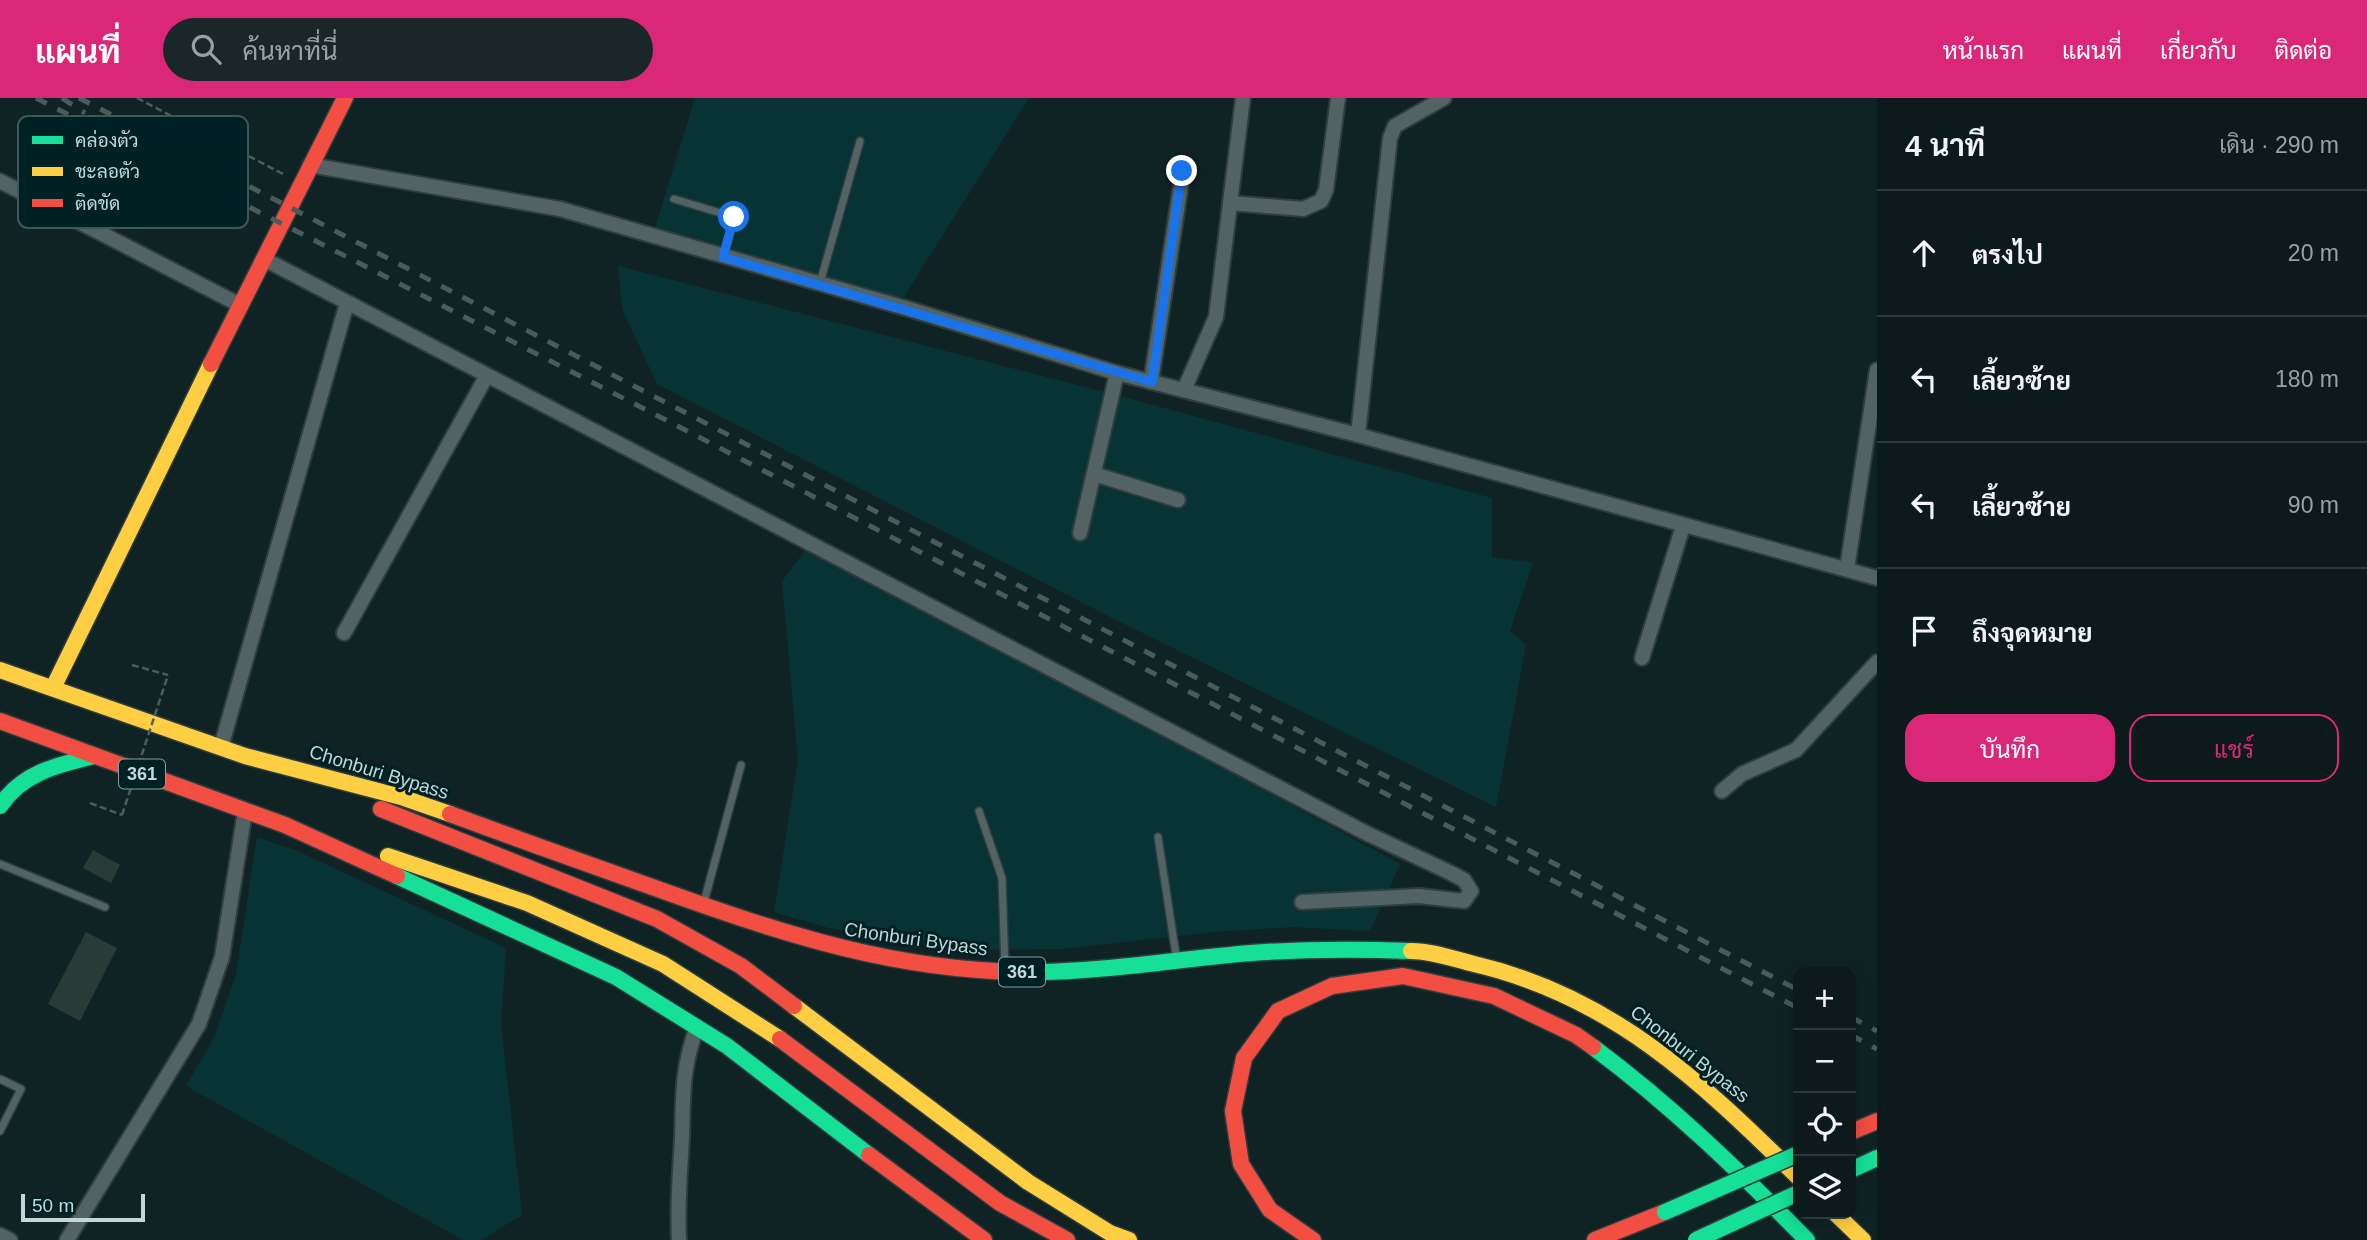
<!DOCTYPE html>
<html lang="th">
<meta charset="utf-8">
<style>
body{margin:0;font-family:Helvetica,Sarabun,sans-serif;background:#1a2728;color:#f1f3f6}
.controls{position:absolute;right:21px;bottom:21px;display:grid;overflow:hidden;border-radius:14px;box-shadow:0 4px 18px #0003}
.controls button{width:63px;height:63px;display:grid;place-items:center;padding:0;border:0;border-bottom:2px solid #2c383a;background:#0c1a1b;color:#f1f3f6;font:35px sans-serif}
.scale{position:absolute;left:21px;bottom:18px;width:124px;box-sizing:border-box;padding-left:7px;border:4px solid #c1d7d8;border-top:0;font-size:19px;line-height:24px;white-space:nowrap;color:#c1d7d8;-webkit-text-stroke:5px #002123;paint-order:stroke}
.stop{position:absolute;width:21px;height:21px;margin:-16px;border:5px solid #1a73e8;border-radius:50%;background:#fff}
.stop.end{background:#1a73e8;border-color:#fff;box-shadow:0 2px 7px #0008}
.list{margin:0;padding:0;list-style:none}
h2{display:flex;justify-content:space-between;align-items:center;height:91px;margin:0;padding:0 28px;font-size:30px}
h2 small{font-size:23px;font-weight:400;color:#9aa1a3}
.list li{display:grid;grid-template-columns:46px 1fr auto;gap:21px;align-items:center;box-sizing:border-box;height:126px;padding:0 28px;border-top:2px solid #2c383a}
.list b{display:block;font-size:26px;white-space:nowrap}
.list em{font-size:23px;font-style:normal;color:#9aa1a3}
.actions{display:flex;gap:14px;padding:21px 28px}
.actions a{flex:1;padding:16px 0;border:2px solid #db2777;border-radius:21px;text-align:center;font-size:24px;color:#db2777}
.actions .main{background:#db2777;color:#fff}
.icon{flex:none;width:38px;height:38px;fill:none;stroke:currentColor;stroke-width:2;stroke-linecap:round;stroke-linejoin:round}
.map{position:relative;flex:none;width:1877px;height:1142px;overflow:hidden}
header{display:flex;align-items:center;gap:42px;box-sizing:border-box;height:98px;padding:0 35px;background:#db2777;color:#fff}
header strong{font-size:33px}
nav{display:flex;gap:38px;margin-inline-start:auto;font-size:24px}
.search{width:490px;height:63px;background:#1a2728;display:flex;align-items:center;gap:18px;box-sizing:border-box;padding:0 24px;border-radius:38px;color:#9aa1a3;font-size:26px}
main{display:flex}
aside{flex:1;background:#0c1a1b}
.map>svg:first-child{display:block}
.built{fill:#083334}
.building{fill:#2a3a37}
.lines{fill:none;stroke-linecap:round;stroke-linejoin:round}
.lane-casing{stroke:#2f3d3e;stroke-width:10}
.street-casing{stroke:#2f3d3e;stroke-width:18}
.fast-casing{stroke:#2f3d3e;stroke-width:19}
.slow-casing{stroke:#2f3d3e;stroke-width:19}
.jam-casing{stroke:#2f3d3e;stroke-width:19}
.path{stroke:#4d5c5c;stroke-width:2.5;stroke-dasharray:7 3.5;stroke-linecap:butt}
.lane{stroke:#536363;stroke-width:7}
.street{stroke:#536363;stroke-width:14}
.fast{stroke:#16e098;stroke-width:16}
.slow{stroke:#ffcf43;stroke-width:16}
.jam{stroke:#f24e42;stroke-width:16}
.rail{stroke:#4b5a5b;stroke-width:5;stroke-dasharray:12 12;stroke-linecap:butt}
.fast-bridge-casing{stroke:#2f3d3e;stroke-width:19;stroke-linecap:butt}
.path-bridge{stroke:#4d5c5c;stroke-width:2.5;stroke-dasharray:7 3.5;stroke-linecap:butt}
.fast-bridge{stroke:#16e098;stroke-width:16}
.route{stroke:#1a73e8;stroke-width:9}
.labels{text-anchor:middle;dominant-baseline:central;stroke-width:6;stroke-linejoin:round;paint-order:stroke}
.shield{fill:#002123;stroke:#87a0a2;stroke-width:2}
.shield-label{font-size:18px;font-weight:bold;fill:#c1d7d8}
.street-label{font-size:19px;fill:#c1d7d8;stroke:#002123}
.key{fill:#002123;stroke:#3a5859;stroke-width:2}
.key-label{font-size:19px;fill:#c1d7d8}
</style>
<header>
<strong>แผนที่</strong>
<div class="search"><svg class="icon" aria-label="search" viewBox="0 0 24 24"><circle cx="10" cy="10" r="6"/><path d="M15 15l6 6"/></svg>ค้นหาที่นี่</div>
<nav><a>หน้าแรก</a><a>แผนที่</a><a>เกี่ยวกับ</a><a>ติดต่อ</a></nav>
</header>
<main>
<div class="map">
<svg width="1877" height="1142" viewBox="0 0 1877 1142">
<rect width="100%" height="100%" fill="#102324"/>
<g class="built">
<polygon points="695,0 1029,0 903,200 654,133"/>
<polygon points="618,168 1135,302 1492,400 1492,459 1533,465 1510,533 1526,547 1496,709 1114,521 657,286 622,211"/>
<polygon points="811,445 1400,766 1370,833 1294,829 1213,834 1061,851 987,852 907,845 829,830 774,814 798,662 782,483"/>
<polygon points="257,739 295,752 506,850 501,926 522,1117 481,1142 463,1142 186,988 214,940 236,877"/>
</g>
<g class="building">
<polygon points="93,752 120,767 111,785 83,770"/>
<polygon points="86,834 117,850 80,923 48,906"/>
</g>
<g class="lines">
<defs>
<g id="lane">
<polyline points="674,101 734,119 724,158"/>
<polyline points="820,185 860,43"/>
<polyline points="979,713 1002,780 1005,870"/>
<polyline points="1158,739 1176,857"/>
<polyline points="0,766 105,809"/>
<polyline points="704,804 741,667"/>
<polyline points="0,981 21,991 0,1033"/>
</g>
<g id="street">
<polyline points="310,67 560,111 909,211 1117,275 1358,337 1877,480"/>
<polyline points="0,83 240,207"/>
<polyline points="1230,105 1303,111 1321,103 1326,92 1338,0"/>
<polyline points="264,161 1366,735 1451,775 1464,782 1471,793 1464,803 1419,798 1302,804"/>
<polyline points="1151,284 1183,73"/>
<polyline points="1184,292 1216,219 1243,0"/>
<polyline points="1358,337 1390,40 1395,28 1444,0"/>
<polyline points="1094,376 1178,402"/>
<polyline points="1080,435 1117,275"/>
<polyline points="1847,471 1877,272"/>
<polyline points="344,535 486,279"/>
<polyline points="1642,560 1683,428"/>
<polyline points="221,649 347,205"/>
<polyline points="1722,693 1742,676 1796,652 1877,564"/>
<polyline points="0,1137 10,1142"/>
<polyline points="67,1142 199,926 222,859 245,713"/>
<path d="M679,1142C677,1107 680,1075 682,1040C683,997 682,969 697,929"/>
</g>
<g id="fast">
<path d="M0,708C22,675 57,667 94,658"/>
<polyline points="397,778 616,879 727,948 869,1057"/>
<path d="M1037,874C1109,873 1179,861 1251,855C1304,851 1357,851 1411,853"/>
<path d="M1593,949C1671,1007 1739,1073 1807,1142"/>
<polyline points="1851,1072 1877,1060"/>
</g>
<g id="slow">
<polyline points="0,572 245,658 401,699 450,716"/>
<polyline points="53,590 211,266"/>
<polyline points="388,758 527,805 663,866 780,941"/>
<path d="M1411,853C1432,853 1454,861 1474,866C1612,898 1700,983 1798,1079"/>
<polyline points="794,908 1028,1084 1110,1135 1129,1142"/>
<polyline points="1836,1116 1863,1142"/>
</g>
<g id="jam">
<polyline points="211,266 345,0"/>
<polyline points="0,623 285,727 397,778"/>
<polyline points="381,711 657,821 741,868 794,908"/>
<path d="M450,716C518,741 587,766 655,790C783,836 899,875 1037,874"/>
<polyline points="780,941 1000,1105 1067,1142"/>
<polyline points="1851,1034 1877,1023"/>
<polyline points="869,1057 984,1142"/>
<polyline points="1313,1142 1270,1112 1241,1066 1233,1013 1244,960 1278,913 1332,888 1403,878 1494,898 1576,937 1593,949"/>
<polyline points="1595,1142 1665,1114"/>
</g>
</defs>
<use href="#lane" class="lane-casing"/>
<use href="#street" class="street-casing"/>
<use href="#fast" class="fast-casing"/>
<use href="#slow" class="slow-casing"/>
<use href="#jam" class="jam-casing"/>
<g class="path">
<polyline points="137,0 285,77"/>
<polyline points="132,567 168,577"/>
<polyline points="90,705 122,717"/>
</g>
<use href="#lane" class="lane"/>
<use href="#street" class="street"/>
<use href="#fast" class="fast"/>
<use href="#slow" class="slow"/>
<use href="#jam" class="jam"/>
<g class="rail">
<polyline points="36,0 666,322 1798,910"/>
<polyline points="62,0 85,15"/>
<polyline points="79,0 1798,892"/>
<polyline points="1851,919 1877,933"/>
<polyline points="1851,937 1877,951"/>
</g>
<defs>
<g id="fast-bridge">
<polyline points="1665,1114 1798,1056"/>
<polyline points="1696,1142 1798,1095"/>
</g>
</defs>
<use href="#fast-bridge" class="fast-bridge-casing"/>
<polyline class="path-bridge" points="122,717 168,577"/>
<use href="#fast-bridge" class="fast-bridge"/>
</g>
<g class="lines">
<polyline class="route" points="734,119 723,159 1152,284 1182,73"/>
</g>
<g class="labels">
<g class="shield">
<rect x="119" y="661.5" width="46" height="29" rx="5"/>
<rect x="999" y="859.5" width="46" height="29" rx="5"/>
</g>
<g class="shield-label">
<text x="142" y="676">361</text>
<text x="1022" y="874">361</text>
</g>
<g class="street-label">
<text transform="translate(379 674) rotate(17)">Chonburi Bypass</text>
<text transform="translate(916 841) rotate(8)">Chonburi Bypass</text>
<text transform="translate(1690 956) rotate(38)">Chonburi Bypass</text>
</g>
</g>
<rect x="18" y="18" width="230" height="112" rx="10" class="key"/>
<rect x="32" y="38" width="31" height="8" fill="#16e098"/>
<rect x="32" y="69" width="31" height="9" fill="#ffcf43"/>
<rect x="32" y="101" width="31" height="8" fill="#f24e42"/>
<g class="key-label">
<text x="75" y="49">คล่องตัว</text>
<text x="75" y="80">ชะลอตัว</text>
<text x="75" y="112">ติดขัด</text>
</g>
</svg>
<div class="controls">
<button>+</button>
<button>−</button>
<button><svg class="icon" aria-label="locate" viewBox="0 0 24 24"><circle cx="12" cy="12" r="6"/><path d="M12 2v4M12 18v4M2 12h4M18 12h4"/></svg></button>
<button><svg class="icon" aria-label="layers" viewBox="0 0 24 24"><path d="M12 4l9 5-9 5-9-5zM3 14l9 5 9-5"/></svg></button>
</div>
<div class="scale">50 m</div>
<div class="stop" style="left:734px;top:119px"></div>
<div class="stop end" style="left:1182px;top:73px"></div>
</div>
<aside>
<h2>4 นาที<small>เดิน · 290 m</small></h2>
<ul class="list">
<li><svg class="icon" aria-label="ahead" viewBox="0 0 24 24"><path d="M12 20V5M6 11l6-6 6 6"/></svg><div><b>ตรงไป</b></div><em>20 m</em></li>
<li><svg class="icon" aria-label="left" viewBox="0 0 24 24"><path d="M17 20v-9H6M10 6l-5 5 5 5"/></svg><div><b>เลี้ยวซ้าย</b></div><em>180 m</em></li>
<li><svg class="icon" aria-label="left" viewBox="0 0 24 24"><path d="M17 20v-9H6M10 6l-5 5 5 5"/></svg><div><b>เลี้ยวซ้าย</b></div><em>90 m</em></li>
<li><svg class="icon" aria-label="arrive" viewBox="0 0 24 24"><path d="M6 21V4h12l-3 4 3 4H6"/></svg><div><b>ถึงจุดหมาย</b></div></li>
</ul>
<div class="actions"><a class="main">บันทึก</a><a>แชร์</a></div>
</aside>
</main>
